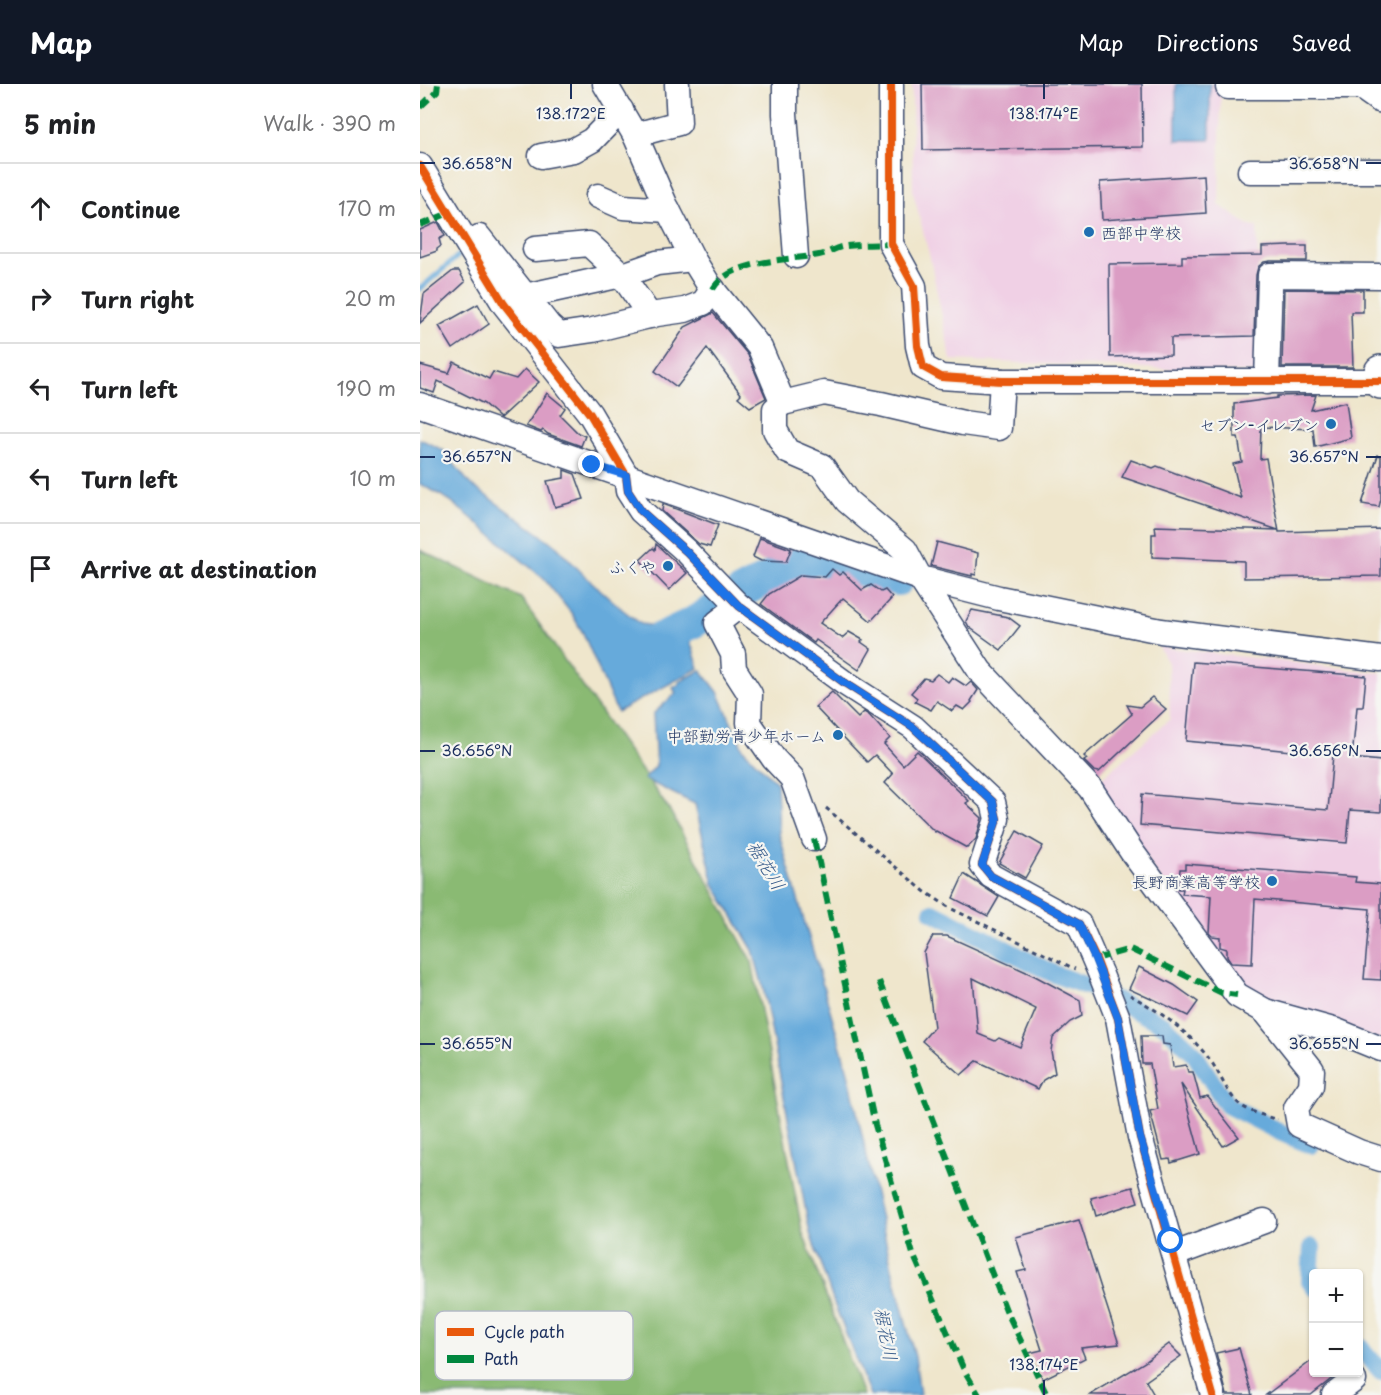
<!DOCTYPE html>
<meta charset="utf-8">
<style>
body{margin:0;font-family:"Playpen Sans","Klee One",sans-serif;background:#f2f2f2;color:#202124}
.controls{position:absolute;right:18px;bottom:18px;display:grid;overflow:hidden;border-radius:6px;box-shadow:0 2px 4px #0004}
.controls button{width:54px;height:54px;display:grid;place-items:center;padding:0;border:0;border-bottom:2px solid #e0e0e0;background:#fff;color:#202124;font:30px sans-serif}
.stop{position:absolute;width:18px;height:18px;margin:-14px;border:4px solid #1a73e8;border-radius:50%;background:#fff}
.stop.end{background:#1a73e8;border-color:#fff;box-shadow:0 2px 6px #0008}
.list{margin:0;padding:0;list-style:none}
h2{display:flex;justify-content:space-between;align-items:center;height:78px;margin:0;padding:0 24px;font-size:26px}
h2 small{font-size:20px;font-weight:400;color:#757577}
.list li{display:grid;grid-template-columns:39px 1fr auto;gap:18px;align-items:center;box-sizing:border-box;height:90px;padding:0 24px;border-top:2px solid #e0e0e0}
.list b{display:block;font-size:22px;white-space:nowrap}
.list em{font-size:20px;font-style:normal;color:#757577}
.icon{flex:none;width:33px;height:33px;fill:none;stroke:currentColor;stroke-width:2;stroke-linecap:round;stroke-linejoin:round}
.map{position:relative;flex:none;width:961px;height:1311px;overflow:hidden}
header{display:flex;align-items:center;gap:36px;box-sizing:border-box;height:84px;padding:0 30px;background:#111827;color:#fff}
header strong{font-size:28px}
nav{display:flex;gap:33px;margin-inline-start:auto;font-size:21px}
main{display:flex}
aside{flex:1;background:#fff}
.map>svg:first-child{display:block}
.built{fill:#f0d0e5}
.forest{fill:#8aba73;stroke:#527468;stroke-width:1.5}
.water{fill:#66aadb;stroke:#406c9c;stroke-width:1.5}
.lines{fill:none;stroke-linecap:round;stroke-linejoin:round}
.stream{stroke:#66aadb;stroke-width:5}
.canal{stroke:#66aadb;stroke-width:18}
.river{stroke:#66aadb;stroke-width:32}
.building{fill:#db9dc4;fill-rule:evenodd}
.minor-casing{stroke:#3b4a6e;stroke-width:27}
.highway-casing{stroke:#3b4a6e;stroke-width:36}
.path{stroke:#3b4a6e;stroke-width:3;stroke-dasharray:4.5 4.5;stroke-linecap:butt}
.minor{stroke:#fff;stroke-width:24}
.highway{stroke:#fff;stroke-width:33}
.minor-bridge-casing{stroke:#3b4a6e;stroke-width:27;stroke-linecap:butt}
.minor-bridge{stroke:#fff;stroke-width:24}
.quiet{stroke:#00873e;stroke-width:6;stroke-dasharray:12 6;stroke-linecap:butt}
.cycleway-casing{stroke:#f6f6f2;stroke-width:11}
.cycleway{stroke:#e8590c;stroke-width:8}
.route{stroke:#1a73e8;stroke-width:8}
.ticks{fill:none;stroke:#1b2f5e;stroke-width:2}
.poi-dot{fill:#1f6fb2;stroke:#f6f6f2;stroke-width:2}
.labels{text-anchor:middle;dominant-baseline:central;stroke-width:4.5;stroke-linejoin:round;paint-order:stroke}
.poi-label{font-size:16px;fill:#1b2f5e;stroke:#f6f6f2;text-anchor:end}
.water-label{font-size:18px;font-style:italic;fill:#355a8a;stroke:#f6f6f2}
.key{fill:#f6f6f2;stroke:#b4bac6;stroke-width:1.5}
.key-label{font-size:16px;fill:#1b2f5e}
.ticks-label{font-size:15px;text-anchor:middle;fill:#1b2f5e;stroke:#f6f6f2;stroke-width:4.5;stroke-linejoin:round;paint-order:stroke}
</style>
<header>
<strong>Map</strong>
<nav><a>Map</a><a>Directions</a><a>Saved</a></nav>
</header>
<main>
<aside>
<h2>5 min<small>Walk · 390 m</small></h2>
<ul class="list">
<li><svg class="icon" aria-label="ahead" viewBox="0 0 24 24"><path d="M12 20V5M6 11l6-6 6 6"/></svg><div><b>Continue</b></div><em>170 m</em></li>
<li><svg class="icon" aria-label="right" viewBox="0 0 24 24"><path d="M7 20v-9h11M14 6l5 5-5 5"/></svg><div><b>Turn right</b></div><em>20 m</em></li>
<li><svg class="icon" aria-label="left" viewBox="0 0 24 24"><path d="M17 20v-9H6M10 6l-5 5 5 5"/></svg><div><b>Turn left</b></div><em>190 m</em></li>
<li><svg class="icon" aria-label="left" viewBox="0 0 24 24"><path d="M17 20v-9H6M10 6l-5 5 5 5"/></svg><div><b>Turn left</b></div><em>10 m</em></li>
<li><svg class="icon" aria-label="arrive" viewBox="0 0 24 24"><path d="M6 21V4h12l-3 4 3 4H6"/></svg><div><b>Arrive at destination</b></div></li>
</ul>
</aside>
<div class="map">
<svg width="961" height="1311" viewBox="0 0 961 1311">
<rect width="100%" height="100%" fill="#f6f6f2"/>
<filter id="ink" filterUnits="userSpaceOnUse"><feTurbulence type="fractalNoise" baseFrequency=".0167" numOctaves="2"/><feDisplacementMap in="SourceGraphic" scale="12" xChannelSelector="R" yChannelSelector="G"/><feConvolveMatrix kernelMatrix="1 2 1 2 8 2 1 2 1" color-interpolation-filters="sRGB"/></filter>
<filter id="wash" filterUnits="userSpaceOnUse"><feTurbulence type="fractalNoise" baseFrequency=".008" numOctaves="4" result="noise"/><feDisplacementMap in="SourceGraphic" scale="24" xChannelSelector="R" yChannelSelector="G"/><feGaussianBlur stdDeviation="1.35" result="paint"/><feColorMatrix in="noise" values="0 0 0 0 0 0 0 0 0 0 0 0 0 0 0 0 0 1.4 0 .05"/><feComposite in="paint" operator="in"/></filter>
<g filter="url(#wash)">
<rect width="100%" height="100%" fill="#efe6cc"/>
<g class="built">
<polygon points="492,0 801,0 799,121 829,142 837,142 841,289 531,276 510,174 493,108"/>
<polygon points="738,561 749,564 961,589 961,956 845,921 804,887 675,700 750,635 748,579"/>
</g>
<polygon class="forest" points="0,466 101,514 250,727 332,878 382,1147 443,1311 0,1311"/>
<g class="water">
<rect x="756" y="0" width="34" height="56"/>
<polygon points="0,355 23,366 50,400 135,461 164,491 203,526 221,540 236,542 253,541 269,554 279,584 197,628 163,549 152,530 124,495 49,432 24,413 0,400"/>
<polygon points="281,586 298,608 323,665 357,699 359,750 428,988 472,1185 495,1273 500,1311 450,1311 414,1219 390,1149 343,903 333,866 294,800 275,720 224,695 236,682 233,630 256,609 253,604 259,600 259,598"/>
</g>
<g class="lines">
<polyline class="stream" points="0,205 38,172"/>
<g class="canal">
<polyline points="513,828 634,890 675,905 744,941 773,968 807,1021 862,1049 891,1061"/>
<polyline points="892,1163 890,1197 894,1203"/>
<polyline points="938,1261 961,1287"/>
</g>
<g class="river">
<polyline points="320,509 375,480 397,474 478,496"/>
<polyline points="221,563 274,538 305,519"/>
</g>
</g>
<g id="blocks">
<g class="building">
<polygon points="502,0 722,0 723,63 503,66"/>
<polygon points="784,91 786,129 682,136 680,98"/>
<polygon points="18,138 25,152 19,155 21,162 17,165 17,167 0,173 0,146"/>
<polygon points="869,162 887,162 887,177 850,177 844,178 838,183 836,191 834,252 751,254 751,271 690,273 689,180 762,179 762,172 842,171 842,163"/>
<polygon points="33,187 39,187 45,198 0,239 4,210"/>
<polygon points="864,205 943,206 943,228 931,228 933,283 862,283"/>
<polygon points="58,220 69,240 33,265 19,242"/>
<polygon points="293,229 328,271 346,314 330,323 318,313 321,310 287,264 257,303 235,287 265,243"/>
<polygon points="34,278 69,295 73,288 96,295 105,285 119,298 80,334 64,320 18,297 14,309 0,304 0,281 29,289"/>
<polygon points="127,309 145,324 140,331 158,349 165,352 161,362 128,350 123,346 121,348 106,342"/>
<polygon points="896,311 891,326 926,318 931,354 895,363 893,345 841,343 840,375 846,374 859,448 961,445 961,492 824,494 824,477 732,473 732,450 736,450 735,442 858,446 702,393 711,376 733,384 737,382 821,414 813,380 822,378 818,353 814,353 814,320 857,314 857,312"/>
<polygon points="958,371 961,372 961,415 959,423 942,420"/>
<polygon points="144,386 155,390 164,415 135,423 127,397 144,394"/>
<polygon points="243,420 298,441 290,463 279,460 242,427"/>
<polygon points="340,454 371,465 366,478 341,477 333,473"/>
<polygon points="517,458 558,469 556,491 552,490 552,492 511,482"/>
<polygon points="236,460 267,489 249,506 220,476 233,464 235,466"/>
<polygon points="412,485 419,491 423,488 442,506 451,501 461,508 465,506 472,514 451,537 423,514 400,539 422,554 429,548 443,556 441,558 451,565 439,586 396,556 394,559 341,520 349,510 381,491 405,493"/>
<polygon points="552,526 588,533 600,542 581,566 549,543 546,537"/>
<polygon points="773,578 946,592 943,623 937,623 932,674 961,677 961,728 930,726 927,759 720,741 722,710 908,726 913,671 766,657"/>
<polygon points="517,590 528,598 532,593 546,602 551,598 558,606 551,617 552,618 544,626 537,622 532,627 517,617 511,626 495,618 497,614 491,609 504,594 511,596"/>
<polygon points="412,608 438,634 444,628 449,631 470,654 464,660 483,681 497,667 549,717 546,719 562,734 556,755 547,764 516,747 515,748 465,699 473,690 455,671 447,678 395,623"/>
<polygon points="732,613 746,625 679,688 674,687 664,677 667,675 664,672 712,630 707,621 720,623"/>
<polygon points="597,747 623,762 605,794 579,779"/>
<polygon points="765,780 936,793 935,798 961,800 961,896 944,895 950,825 835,815 832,880 811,879 807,873 807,865 800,863 800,853 792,852 789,849 791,812 762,810 763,805 758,805 760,785 765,785"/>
<polygon points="544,790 579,813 568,832 533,814"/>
<path d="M513,852H527L615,892L660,916L662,932L650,938L633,954L631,967L635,989L623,996L618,1005L557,977L541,991L502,957L514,943L504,869ZM553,894L616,925L600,963L579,954L575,957L558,950Z"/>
<polygon points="719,883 754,901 778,918 768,932 731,914 731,915 709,905"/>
<polygon points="721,952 742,952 743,960 750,961 753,983 766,981 768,988 773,988 780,1014 787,1012 819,1053 803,1062 761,1000 780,1070 751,1079 750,1075 743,1076 730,1027 738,1025 730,980 722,980"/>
<polygon points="713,1103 718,1118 676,1132 671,1114"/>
<polygon points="659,1136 699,1260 661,1264 665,1274 623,1295 609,1269 622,1266 597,1188 606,1186 596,1153"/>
<polygon points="749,1260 761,1272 726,1297 734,1311 670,1311 725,1278"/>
<polygon points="819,1264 832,1311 807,1311 796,1269"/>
<polygon points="894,1275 894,1288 920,1288 891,1311 846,1311"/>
</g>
</g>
</g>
<g filter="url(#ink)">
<use href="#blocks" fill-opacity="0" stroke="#3b4a6e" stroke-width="1.5"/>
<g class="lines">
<defs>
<g id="minor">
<polyline points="185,0 215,51 245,120 273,175 289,201 340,264 363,319 355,325 355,346 367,367 402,382 427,417 485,466 500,494 560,587 670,704 712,768 817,911 845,927 917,947 961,965"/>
<polyline points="365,0 365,30 376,172"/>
<polyline points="471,0 471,160 494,202 498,262 503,283 521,293 582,297 960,297"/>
<polyline points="808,3 948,3"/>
<polyline points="215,51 259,39 257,0"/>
<polyline points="121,72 154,66 172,56 201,26"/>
<polyline points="0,82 84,220 170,330 206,391 208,407 221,427 267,468 319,522 426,600 493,643 573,718 577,735 562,781 571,792 659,840 681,891"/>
<polyline points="830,87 961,87"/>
<polyline points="178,112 203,123 248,126"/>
<polyline points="59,153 129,242 139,251 173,246 237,230 265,226 283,219 293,205"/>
<polyline points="115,165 169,160 202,191 230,232"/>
<polyline points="105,212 206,190 237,179 273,175"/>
<polyline points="847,298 850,191 961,192"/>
<polyline points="363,319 404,309 461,320 543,339 579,344 582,297"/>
<polyline points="0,321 500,494 579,514 741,547 961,575"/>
<polyline points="319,522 297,539 313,570 314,585 330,610 329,639 354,675 372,694 394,755"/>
<polyline points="845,927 892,986 891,1002 876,1024 879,1041 939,1068 961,1075"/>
<polyline points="698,934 720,1053 793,1311"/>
<polyline points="755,1170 844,1137"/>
<polyline points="914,1311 934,1296"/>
</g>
<g id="highway">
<polyline points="944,0 961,12"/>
<polyline points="961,288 961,298"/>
</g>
</defs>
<use href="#minor" class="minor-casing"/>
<use href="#highway" class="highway-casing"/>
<g class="path">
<polyline points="406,724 504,807 530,824 655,885"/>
<path d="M710,911C739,927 766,946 787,972C799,986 805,1007 818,1019C828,1028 844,1031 857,1036"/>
</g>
<use href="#minor" class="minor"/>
<use href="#highway" class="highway"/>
<defs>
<polyline id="minor-bridge" points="681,891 698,934"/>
</defs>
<use href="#minor-bridge" class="minor-bridge-casing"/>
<use href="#minor-bridge" class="minor-bridge"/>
<g class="quiet">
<polyline points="0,23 17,7 18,0"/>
<polyline points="0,141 29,129"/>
<path d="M293,205C310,176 369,176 399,171C407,170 413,165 421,163C436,160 455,161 471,160"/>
<polyline points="394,755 455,1041 493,1170 544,1286 559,1311"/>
<polyline points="676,875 710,865 802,909 817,911"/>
<polyline points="459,897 586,1226 627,1311"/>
</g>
<defs>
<g id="cycleway">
<polyline points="471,0 471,160 494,202 498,262 503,283 521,293 582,297 960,297"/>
<polyline points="0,82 84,220 170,330 206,391 208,407 221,427 267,468 319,522 426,600 493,643 573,718 577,735 562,781 571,792 659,840 676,875 698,934 720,1053 793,1311"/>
</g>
</defs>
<use href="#cycleway" class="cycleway-casing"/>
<use href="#cycleway" class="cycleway"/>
</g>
</g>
<g class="lines" filter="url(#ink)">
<polyline class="route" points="172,381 206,391 208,407 221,427 267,468 319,522 426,600 493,643 573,718 577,735 562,781 571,792 659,840 675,875 698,934 720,1053 751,1157"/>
</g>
<path class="ticks" d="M151,0V15M624,0V15M0,79H15M946,79H961M0,373H15M946,373H961M0,667H15M946,667H961M0,960H15M946,960H961M624,1296V1311"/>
<g class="poi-dot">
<circle cx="669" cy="148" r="6"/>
<circle cx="911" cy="340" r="6"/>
<circle cx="248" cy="482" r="6"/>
<circle cx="418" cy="651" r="6"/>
<circle cx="852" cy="797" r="6"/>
</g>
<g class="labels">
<g class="poi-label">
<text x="681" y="148" text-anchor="start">西部中学校</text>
<text x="899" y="340">セブン-イレブン</text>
<text x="236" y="482">ふくや</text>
<text x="406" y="651">中部勤労青少年ホーム</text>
<text x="840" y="797">長野商業高等学校</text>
</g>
<g class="water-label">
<text transform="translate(347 781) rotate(59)">裾花川</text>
<text transform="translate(467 1250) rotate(79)">裾花川</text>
</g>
</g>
<rect x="15" y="1227" width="198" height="69" rx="9" class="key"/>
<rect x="27" y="1244" width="27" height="8" fill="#e8590c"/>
<rect x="27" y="1271" width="27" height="8" fill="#00873e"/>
<g class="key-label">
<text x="64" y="1254">Cycle path</text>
<text x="64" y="1281">Path</text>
</g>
<g class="ticks-label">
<text x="151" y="35">138.172°E</text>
<text x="624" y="35">138.174°E</text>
<text x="57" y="85">36.658°N</text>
<text x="904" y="85">36.658°N</text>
<text x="57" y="378">36.657°N</text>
<text x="904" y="378">36.657°N</text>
<text x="57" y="672">36.656°N</text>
<text x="904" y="672">36.656°N</text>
<text x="57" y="965">36.655°N</text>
<text x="904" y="965">36.655°N</text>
<text x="624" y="1286">138.174°E</text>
</g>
</svg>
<div class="controls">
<button>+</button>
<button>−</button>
</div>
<div class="stop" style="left:751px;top:1157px"></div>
<div class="stop end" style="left:172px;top:381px"></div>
</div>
</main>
